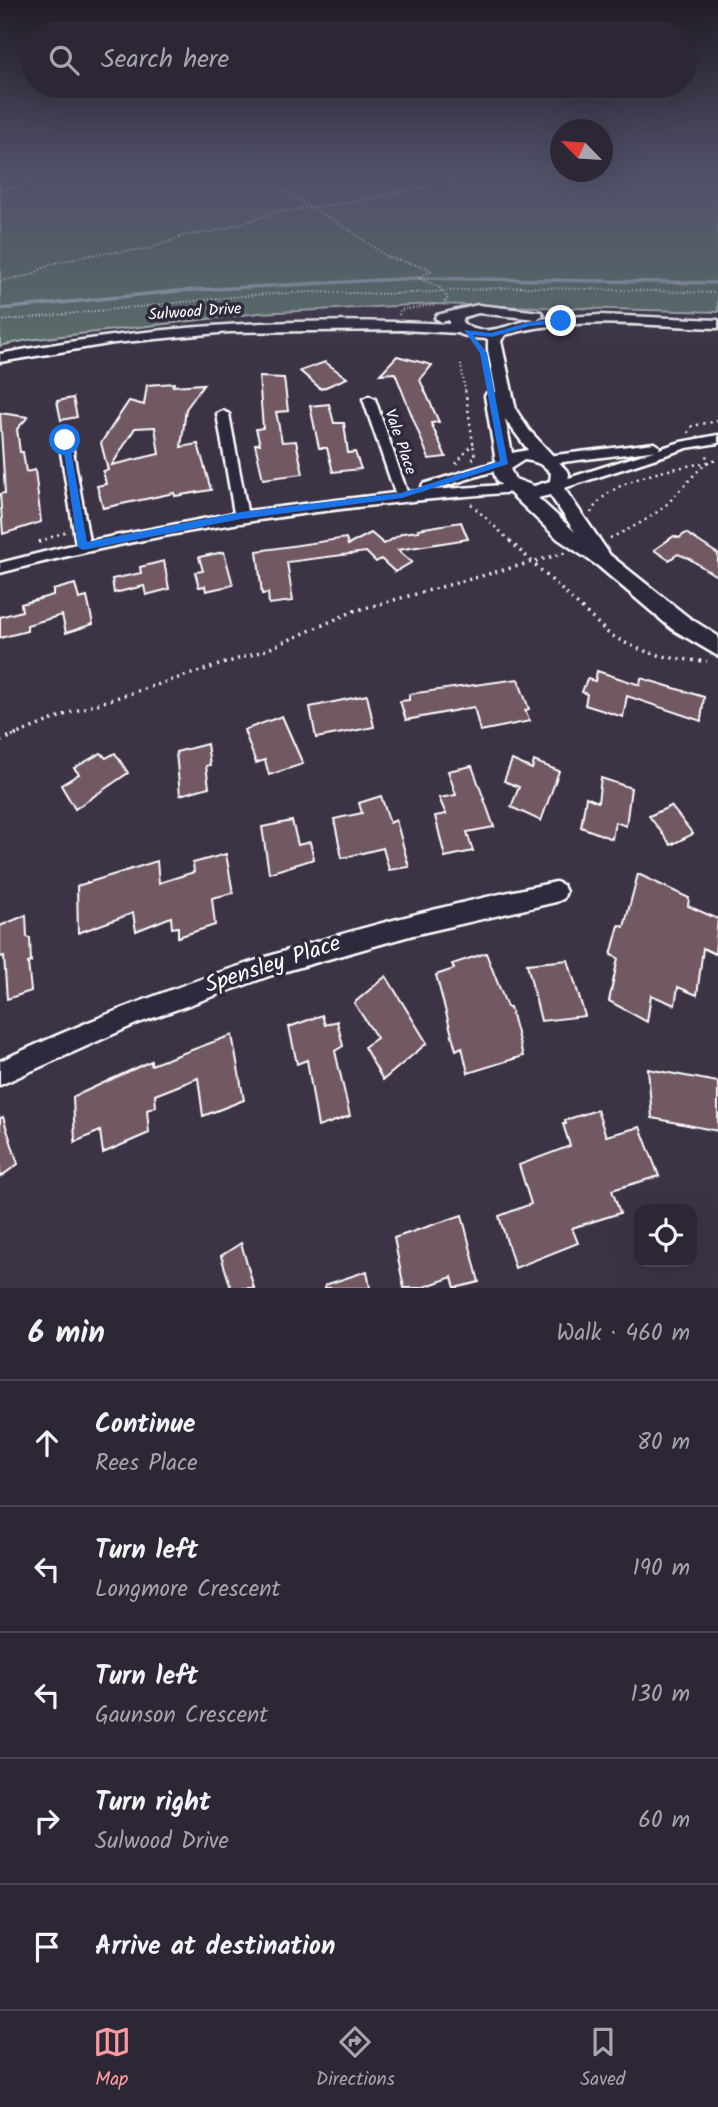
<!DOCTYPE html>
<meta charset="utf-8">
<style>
body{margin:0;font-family:Kalam,sans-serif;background:#352e3c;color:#f1f3f6}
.controls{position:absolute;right:21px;bottom:21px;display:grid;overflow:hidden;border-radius:14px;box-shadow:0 7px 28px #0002}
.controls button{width:63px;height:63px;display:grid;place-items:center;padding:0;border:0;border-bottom:2px solid #48434f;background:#2d2634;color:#f1f3f6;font:35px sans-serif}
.compass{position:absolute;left:550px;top:119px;width:63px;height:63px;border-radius:50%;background:#2d2634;box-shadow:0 7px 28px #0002;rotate:295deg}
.stop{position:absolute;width:21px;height:21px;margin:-16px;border:5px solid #1a73e8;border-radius:50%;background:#fff}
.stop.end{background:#1a73e8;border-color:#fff;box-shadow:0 2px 7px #0008}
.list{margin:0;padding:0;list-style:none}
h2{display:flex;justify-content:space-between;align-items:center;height:91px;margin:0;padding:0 28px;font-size:30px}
h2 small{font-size:23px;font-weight:400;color:#a7a5ac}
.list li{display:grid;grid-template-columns:46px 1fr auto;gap:21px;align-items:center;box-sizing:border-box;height:126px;padding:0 28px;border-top:2px solid #48434f}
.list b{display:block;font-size:26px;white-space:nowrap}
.list p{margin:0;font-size:23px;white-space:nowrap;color:#a7a5ac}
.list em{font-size:23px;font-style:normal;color:#a7a5ac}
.icon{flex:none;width:38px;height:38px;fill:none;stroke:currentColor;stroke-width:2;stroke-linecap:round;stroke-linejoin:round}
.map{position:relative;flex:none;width:718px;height:1288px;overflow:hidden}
.search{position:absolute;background:#2d2634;box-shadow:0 7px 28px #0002;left:21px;right:21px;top:21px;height:77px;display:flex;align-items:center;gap:18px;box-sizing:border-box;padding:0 24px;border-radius:38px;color:#a7a5ac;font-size:26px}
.sheet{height:721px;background:#2d2634}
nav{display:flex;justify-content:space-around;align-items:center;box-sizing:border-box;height:98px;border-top:2px solid #48434f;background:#2d2634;font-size:19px;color:#a7a5ac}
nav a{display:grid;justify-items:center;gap:4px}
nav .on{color:#ff9aa2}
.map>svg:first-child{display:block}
.green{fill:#5a6d67;stroke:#acb6b3;stroke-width:2}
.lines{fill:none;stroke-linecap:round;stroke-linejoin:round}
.stream{stroke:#93a0ad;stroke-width:3.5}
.building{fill:#715963;stroke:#fff;stroke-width:2;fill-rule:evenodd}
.street-casing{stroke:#fff;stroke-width:5}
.secondary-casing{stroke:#fff;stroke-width:5}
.path-far3{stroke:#fff;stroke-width:2;stroke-dasharray:1 2.5;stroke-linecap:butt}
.path-far2{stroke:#fff;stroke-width:2.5;stroke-dasharray:2 4.5;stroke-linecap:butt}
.path-far1{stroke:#fff;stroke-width:3.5;stroke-dasharray:2 5;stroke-linecap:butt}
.path{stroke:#fff;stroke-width:4.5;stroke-dasharray:2 6;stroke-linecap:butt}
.street{fill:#2f2a3d;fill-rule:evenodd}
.secondary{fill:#2f2a3d;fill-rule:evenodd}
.route{fill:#1a73e8}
.labels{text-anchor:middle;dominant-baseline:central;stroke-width:7;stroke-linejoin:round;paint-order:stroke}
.far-street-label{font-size:16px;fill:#fff;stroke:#2f2a3d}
.near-street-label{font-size:23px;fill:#fff;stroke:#2f2a3d}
</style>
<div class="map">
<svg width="718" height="1288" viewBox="0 0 718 1288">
<rect width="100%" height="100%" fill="#3c3345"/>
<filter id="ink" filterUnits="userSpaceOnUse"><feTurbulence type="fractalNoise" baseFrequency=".0143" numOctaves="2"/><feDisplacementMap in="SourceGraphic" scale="14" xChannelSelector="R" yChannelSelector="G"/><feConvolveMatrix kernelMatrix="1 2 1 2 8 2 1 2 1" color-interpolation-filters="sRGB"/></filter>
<g filter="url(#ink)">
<polygon class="green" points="0,173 718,173 718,312 433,304 259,313 28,340 0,346"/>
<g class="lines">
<polyline class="stream" points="0,309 178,291 418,278 718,283"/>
</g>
<g class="building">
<polygon points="397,356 432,365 420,380 439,422 431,423 446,457 429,459 395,373 380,374"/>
<polygon points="325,362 347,378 321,389 300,371"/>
<polygon points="259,377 284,378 288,411 276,412 282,442 296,441 303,474 263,479 255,444 260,444 256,429 263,428"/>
<path d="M174,383L173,386L204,384L186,409L181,447L198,444L211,490L175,496L174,493L103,508L97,486L106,484L103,471L108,470L101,443L129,401L144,405L147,385ZM155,427L159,454L112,465L135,428Z"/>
<polygon points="73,398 77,417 61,420 57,401"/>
<polygon points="329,404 334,423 344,423 348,453 355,452 361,469 333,472 327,448 319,448 310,406"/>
<polygon points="0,413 28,417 17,429 20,452 23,452 26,472 35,470 41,522 3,534 0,494 5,493"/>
<polygon points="461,522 468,539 398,550 412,562 395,572 381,559 376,562 366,552 287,562 293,601 269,604 268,593 262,594 257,551 346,538 348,545 371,533 384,544 403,533 419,531 418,529"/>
<polygon points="686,533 718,554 718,577 688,558 678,554 669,560 654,550 674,536 679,538"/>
<polygon points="224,552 233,585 206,591 205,586 199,587 195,572 203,571 199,557"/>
<polygon points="164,561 169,589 146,595 144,586 114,593 112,579 141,573 140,567"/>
<polygon points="75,584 79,599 87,597 93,624 66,633 62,615 27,625 27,631 0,638 0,617 22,611 21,604 53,595 53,590"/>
<polygon points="597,671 640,685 641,678 704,697 701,721 627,696 623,717 585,705 587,694 582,692 587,679 595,681"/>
<polygon points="518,679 529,709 525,710 530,721 480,731 474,707 406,720 400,701 409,700 409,694"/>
<polygon points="367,695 374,727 316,738 310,707"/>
<polygon points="282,716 303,764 269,775 265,760 256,763 244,730"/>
<polygon points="207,744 210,765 206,766 209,787 180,795 176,752"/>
<polygon points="101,753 106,758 115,753 128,773 75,809 61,785 79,774 74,768"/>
<polygon points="512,760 532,769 534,761 559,771 541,821 511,807 519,787 504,781"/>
<polygon points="472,766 494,827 467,832 473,851 445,857 435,816 446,814 439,798 456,795 448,771"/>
<polygon points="601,778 631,788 626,826 615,822 612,839 581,827 586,797 598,802"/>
<polygon points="381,796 390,823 396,820 409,867 389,870 383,848 342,858 334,819 362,813 359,803"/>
<polygon points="671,806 693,834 671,845 649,816"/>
<polygon points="292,821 298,845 310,842 314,859 269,873 262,827"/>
<polygon points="226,854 233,893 212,898 215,925 178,937 178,927 172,928 171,917 136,931 133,913 78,933 77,886 157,861 159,883 194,872 193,863"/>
<polygon points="638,874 689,898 688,906 718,919 715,954 703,948 697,995 678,987 675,1005 651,995 647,1022 609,1001 618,958 611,955 619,925 624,927"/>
<polygon points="26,915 27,937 30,938 31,962 28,963 31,991 7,999 4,956 0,957 0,926"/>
<polygon points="486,953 507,1007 510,1007 523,1056 468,1073 462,1047 456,1050 436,975 454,969 452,964"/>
<polygon points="568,960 585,1016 541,1021 527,964"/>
<polygon points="386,976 427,1043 383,1080 364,1047 377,1038 354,1003"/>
<polygon points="322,1015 325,1025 337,1021 343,1046 335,1051 350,1116 318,1127 307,1060 297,1064 289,1027"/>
<polygon points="232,1035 244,1100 203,1116 198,1078 155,1095 156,1107 147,1110 149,1133 103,1153 100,1131 75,1142 73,1097 151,1061 151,1065"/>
<polygon points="648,1069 718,1082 718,1131 652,1118"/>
<polygon points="597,1110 606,1136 640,1127 659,1176 612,1190 620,1213 572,1228 578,1243 515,1268 499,1216 531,1204 519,1165 570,1146 563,1124 566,1124 565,1120"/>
<polygon points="3,1117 18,1164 0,1177 0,1118"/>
<polygon points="462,1215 479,1282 455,1288 452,1277 421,1288 404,1288 394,1238"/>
<polygon points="241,1243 254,1288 231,1288 221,1256"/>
<polygon points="367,1271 370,1288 325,1288 325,1285"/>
</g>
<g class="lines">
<defs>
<g id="street">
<path d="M369,396L375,399L407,492L426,491L422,487L423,484L503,460L509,464L507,467L432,490L516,484L522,488L516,492C341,505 170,528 0,573V563L76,544L59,440L65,436L71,440L89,541L234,513L217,414L223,411L229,414L247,511L395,493L363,399Z"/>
<polygon points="718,435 718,443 687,448 555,491 549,487 550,484 681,442"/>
<polygon points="654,443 660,447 658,450 547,464 541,460 547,456"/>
<path d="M556,882L563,885L566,892L563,899L556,902L413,935L272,975L136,1024L0,1085V1061C180,977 362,922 556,882Z"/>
</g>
<path id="secondary" d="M478,305L541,312L543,315L537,319L600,315L718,320V328C647,326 574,315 505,335L501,341L516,410L529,430L569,473L568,483L564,488L610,555L688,617L718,636V656L672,629L598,566L558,539L497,481L492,468L496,462L485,396L487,393L496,392L488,350V339L471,338L457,333L403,330L229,332L114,343L0,362V354C149,325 297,316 449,324V320L442,322L435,318L437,315ZM478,313L536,319C512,322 482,341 462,322L464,317ZM505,419L528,450L512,453ZM524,460C535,461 543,464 551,473L550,481L534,486L515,479L510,469ZM550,495L575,532L538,498Z"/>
</defs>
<use href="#street" class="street-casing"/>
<use href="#secondary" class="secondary-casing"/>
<g class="path-far3">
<polyline points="255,173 351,231 387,257 428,268 431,271 418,278 439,287 448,298 443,304"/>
<polyline points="0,189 86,173"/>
<polyline points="0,281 31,275 51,264 95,254 149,249 184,236 216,231 278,212 352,202 431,185 518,173"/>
<polyline points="399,315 400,310 436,305"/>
<polyline points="0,321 252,295 312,292 395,294 521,287 718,293"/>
<polyline points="461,365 465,390"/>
</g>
<g class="path-far2">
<polyline points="688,433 692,426 718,421"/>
<polyline points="472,459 475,458 473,443"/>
<polyline points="456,464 473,443 465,388"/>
<polyline points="471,504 512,543"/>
<path d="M591,513C608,476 682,468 718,460"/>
<path d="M610,538C630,529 652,518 668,503C682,489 693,474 708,462L706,455"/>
<polyline points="39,542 67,531"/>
</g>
<g class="path-far1">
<path d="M510,541L608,633C639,653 670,660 707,661"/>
<polyline points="39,542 42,541"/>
<polyline points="12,736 69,713 266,650 354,611 565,553"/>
</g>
<polyline class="path" points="0,741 17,734"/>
<use href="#street" class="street"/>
<use href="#secondary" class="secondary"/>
</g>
</g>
<linearGradient id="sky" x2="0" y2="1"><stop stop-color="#211c26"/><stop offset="0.49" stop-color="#505068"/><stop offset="1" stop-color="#505068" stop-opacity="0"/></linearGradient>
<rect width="718" height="353" fill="url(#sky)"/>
<polygon class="route" points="561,319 564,323 530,326 492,337 473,335 487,353 508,464 402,498 241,519 83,550 78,547 62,439 69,440 87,542 241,512 401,493 500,461 480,353 464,330 491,333 530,322"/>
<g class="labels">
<g class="far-street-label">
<text transform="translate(195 312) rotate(-4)">Sulwood Drive</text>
<text transform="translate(400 442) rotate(71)">Vale Place</text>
</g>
<g class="near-street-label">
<text transform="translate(273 965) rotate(-18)">Spensley Place</text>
</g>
</g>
</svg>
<div class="controls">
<button><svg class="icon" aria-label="locate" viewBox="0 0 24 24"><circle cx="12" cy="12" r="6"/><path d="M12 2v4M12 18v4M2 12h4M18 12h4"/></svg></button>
</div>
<svg class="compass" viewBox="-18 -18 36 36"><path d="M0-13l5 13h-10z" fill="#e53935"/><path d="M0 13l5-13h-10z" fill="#a7a5ac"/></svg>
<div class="stop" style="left:65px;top:440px"></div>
<div class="stop end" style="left:561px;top:321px"></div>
<div class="search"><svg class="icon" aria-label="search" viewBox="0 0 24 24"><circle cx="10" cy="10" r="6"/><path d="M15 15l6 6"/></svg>Search here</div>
</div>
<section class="sheet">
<h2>6 min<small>Walk · 460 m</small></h2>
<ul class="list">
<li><svg class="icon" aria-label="ahead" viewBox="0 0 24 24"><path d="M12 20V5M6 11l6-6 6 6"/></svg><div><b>Continue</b><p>Rees Place</p></div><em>80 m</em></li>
<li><svg class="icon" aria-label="left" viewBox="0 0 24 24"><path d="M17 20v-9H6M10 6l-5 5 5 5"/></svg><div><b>Turn left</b><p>Longmore Crescent</p></div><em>190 m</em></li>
<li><svg class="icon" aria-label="left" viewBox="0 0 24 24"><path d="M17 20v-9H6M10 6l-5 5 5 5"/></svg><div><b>Turn left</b><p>Gaunson Crescent</p></div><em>130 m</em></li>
<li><svg class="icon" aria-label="right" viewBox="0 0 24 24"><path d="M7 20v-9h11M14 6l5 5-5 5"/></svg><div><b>Turn right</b><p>Sulwood Drive</p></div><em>60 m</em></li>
<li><svg class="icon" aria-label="arrive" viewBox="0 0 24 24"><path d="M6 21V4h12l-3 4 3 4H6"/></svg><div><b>Arrive at destination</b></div></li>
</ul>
</section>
<nav>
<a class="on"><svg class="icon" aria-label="map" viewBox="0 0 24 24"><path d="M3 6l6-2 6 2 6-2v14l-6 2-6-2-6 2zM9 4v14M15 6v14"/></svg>Map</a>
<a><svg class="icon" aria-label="directions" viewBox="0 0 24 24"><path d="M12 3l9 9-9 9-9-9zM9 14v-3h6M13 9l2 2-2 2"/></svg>Directions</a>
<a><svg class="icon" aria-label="saved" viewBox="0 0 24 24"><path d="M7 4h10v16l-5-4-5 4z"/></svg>Saved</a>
</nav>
